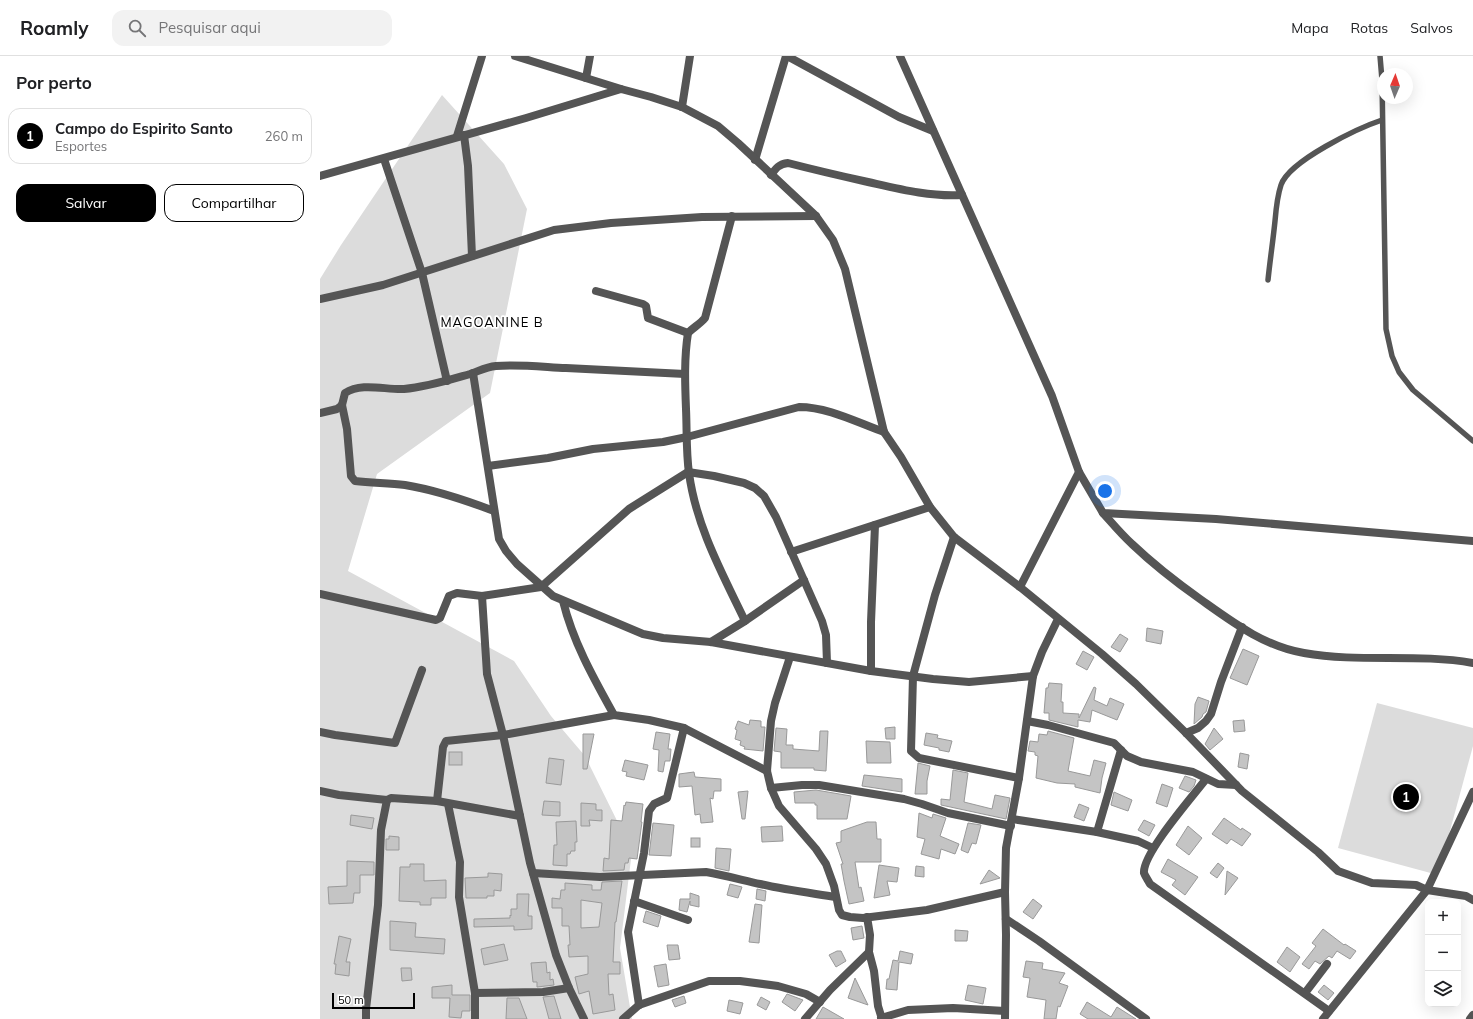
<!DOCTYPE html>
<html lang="pt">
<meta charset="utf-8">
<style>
body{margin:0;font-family:Mulish,sans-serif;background:#f2f2f2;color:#202124}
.controls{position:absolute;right:12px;bottom:12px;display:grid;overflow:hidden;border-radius:8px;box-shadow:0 4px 16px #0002}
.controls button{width:36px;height:36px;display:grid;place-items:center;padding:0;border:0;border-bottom:1px solid #e0e0e0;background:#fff;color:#202124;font:20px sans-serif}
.compass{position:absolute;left:1057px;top:12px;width:36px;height:36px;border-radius:50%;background:#fff;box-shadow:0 4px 16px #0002;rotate:2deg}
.scale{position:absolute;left:12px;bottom:10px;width:83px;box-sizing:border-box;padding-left:4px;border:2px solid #000;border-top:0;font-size:11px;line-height:14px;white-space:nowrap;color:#000;-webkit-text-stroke:3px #fff;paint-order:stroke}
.you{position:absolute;left:785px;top:435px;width:14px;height:14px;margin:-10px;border:3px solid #fff;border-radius:50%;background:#1a73e8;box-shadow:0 0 0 6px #1a73e833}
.badge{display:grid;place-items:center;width:26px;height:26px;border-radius:50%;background:#000;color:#fff;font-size:13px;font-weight:700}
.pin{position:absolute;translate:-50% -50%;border:2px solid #fff;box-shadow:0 1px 4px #0006}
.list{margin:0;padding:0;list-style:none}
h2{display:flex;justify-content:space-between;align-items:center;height:52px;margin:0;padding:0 16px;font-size:17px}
h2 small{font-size:13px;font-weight:400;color:#757577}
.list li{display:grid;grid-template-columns:26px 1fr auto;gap:12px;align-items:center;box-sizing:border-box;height:56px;margin:0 8px 8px;padding:0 8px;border:1px solid #e0e0e0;border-radius:12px}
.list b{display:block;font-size:15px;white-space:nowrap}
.list p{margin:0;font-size:13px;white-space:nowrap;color:#757577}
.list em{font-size:13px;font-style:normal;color:#757577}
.actions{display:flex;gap:8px;padding:12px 16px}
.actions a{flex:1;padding:9px 0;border:1px solid #000;border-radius:12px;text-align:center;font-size:14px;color:#000}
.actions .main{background:#000;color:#fff}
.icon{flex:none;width:22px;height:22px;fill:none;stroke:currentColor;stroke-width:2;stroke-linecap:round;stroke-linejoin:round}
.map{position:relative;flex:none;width:1153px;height:963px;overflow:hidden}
header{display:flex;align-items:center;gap:24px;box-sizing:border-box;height:56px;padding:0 20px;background:#fff;border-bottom:1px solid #e0e0e0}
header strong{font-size:19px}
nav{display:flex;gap:22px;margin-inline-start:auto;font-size:14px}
.search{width:280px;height:36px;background:#f2f2f2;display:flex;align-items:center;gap:10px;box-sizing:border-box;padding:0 14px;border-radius:12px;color:#757577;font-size:15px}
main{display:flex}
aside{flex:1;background:#fff}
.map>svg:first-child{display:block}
.green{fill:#dcdcdc}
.building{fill:#c4c4c4;stroke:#999;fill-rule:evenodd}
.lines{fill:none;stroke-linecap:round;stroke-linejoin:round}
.service{stroke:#555;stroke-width:5.5}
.minor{stroke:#555;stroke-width:8}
.labels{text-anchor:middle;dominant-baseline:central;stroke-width:3.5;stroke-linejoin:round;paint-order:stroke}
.neighbourhood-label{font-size:13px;letter-spacing:1px;fill:#000;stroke:#fff}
</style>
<header>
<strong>Roamly</strong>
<div class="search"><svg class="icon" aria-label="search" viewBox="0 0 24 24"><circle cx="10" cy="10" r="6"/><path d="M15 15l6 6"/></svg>Pesquisar aqui</div>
<nav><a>Mapa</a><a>Rotas</a><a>Salvos</a></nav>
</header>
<main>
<aside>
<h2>Por perto<small></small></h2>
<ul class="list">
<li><span class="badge">1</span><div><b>Campo do Espirito Santo</b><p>Esportes</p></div><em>260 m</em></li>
</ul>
<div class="actions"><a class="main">Salvar</a><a>Compartilhar</a></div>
</aside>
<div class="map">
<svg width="1153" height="963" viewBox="0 0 1153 963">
<rect width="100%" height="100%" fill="#fff"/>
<g class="green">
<polygon points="122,39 184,108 207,153 170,337 57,418 28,515 194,605 231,660 265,700 312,795 300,892 312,963 0,963 0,223 21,189"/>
<polygon points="1057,647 1153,672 1153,690 1118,819 1018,792"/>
</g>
<g class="building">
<polygon points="827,572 843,575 841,588 826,585"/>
<polygon points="800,578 808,583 800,596 791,591"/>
<polygon points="923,593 939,600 927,629 910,622"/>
<polygon points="763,595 774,601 767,614 756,608"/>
<polygon points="729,627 742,628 741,646 743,646 743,657 759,658 759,662 774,631 776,632 774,644 787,650 790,642 804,648 797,664 772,654 770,666 758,664 758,671 729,664 729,657 724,657 726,632 728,632"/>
<polygon points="878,641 889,645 886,656 883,658 882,661 874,668 875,648"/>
<polygon points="430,664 441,665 441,671 445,671 443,695 424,693 425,691 420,689 421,685 415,683 417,674 415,673 418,665 429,669"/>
<polygon points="924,664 925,675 914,676 913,665"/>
<polygon points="575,671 575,683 566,683 565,672"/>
<polygon points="456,672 467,673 466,689 473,689 473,693 499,695 500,675 508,675 506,715 494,714 494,712 461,712 461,696 454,695"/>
<polygon points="894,672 903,683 890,694 885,688"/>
<polygon points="728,675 754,682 748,715 770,720 774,704 786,707 782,722 780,737 755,731 755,728 737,727 716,722 718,700 715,699 715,696 708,695 710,685 718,686 719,678 727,679"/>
<polygon points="336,676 350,678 348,693 351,693 350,705 345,705 343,716 338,715 339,694 333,693"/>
<polygon points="606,677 618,679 617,682 632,685 629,696 619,694 619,692 604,689"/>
<polygon points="263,678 274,678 267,713 263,713"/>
<polygon points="546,685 570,686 571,707 547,707"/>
<rect x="129" y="696" width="13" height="13"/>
<polygon points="920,697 929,699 927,713 918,711"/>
<polygon points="229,702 244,704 241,729 226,727"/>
<polygon points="305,704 328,709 324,724 306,720 307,716 302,715"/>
<polygon points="598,707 610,710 607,725 607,738 595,738"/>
<polygon points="633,714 648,717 644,746 672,753 675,739 690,742 686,763 621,749 621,743 630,744"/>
<polygon points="374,716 375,721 401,723 401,735 394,735 393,743 390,742 393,766 381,767 380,758 375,759 372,730 359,731 359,718"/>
<polygon points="544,719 582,723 582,736 542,730"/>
<polygon points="865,720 876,724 874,730 869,736 859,732"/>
<polygon points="842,728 853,732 847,751 836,747"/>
<polygon points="496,734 531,740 527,763 497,763 497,749 495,749 495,747 475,747 474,736"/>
<polygon points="428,735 425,763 422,763 418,736"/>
<polygon points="794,736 812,744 808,755 791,749"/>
<polygon points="224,745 240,746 240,760 222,759"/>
<polygon points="306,746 323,748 321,766 322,766 317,803 309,802 308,807 305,807 304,814 283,815 284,802 289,803 291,764 302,765 304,749 305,750"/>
<polygon points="261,747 276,748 276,754 282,754 282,765 269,764 270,770 261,770"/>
<polygon points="759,748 769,752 764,765 754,761"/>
<polygon points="599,757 612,762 613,758 626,762 620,780 639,788 635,798 621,793 619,803 601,798 605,783 597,781"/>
<polygon points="31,759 54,762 52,773 30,769"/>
<polygon points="904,762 921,774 922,772 931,778 922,790 911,783 907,788 892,778"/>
<polygon points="824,764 835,769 829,780 818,774"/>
<polygon points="256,765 257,786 255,786 255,795 251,795 250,798 247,798 247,810 233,809 234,789 237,789 236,766"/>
<polygon points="547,766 556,766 557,783 561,783 561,806 535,806 539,832 541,831 544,845 529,848 524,825 521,808 523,808 516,787 521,786 521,775"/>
<polygon points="333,767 354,769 351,800 329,799"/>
<polygon points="648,767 661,769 656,788 652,787 648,797 641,794"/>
<polygon points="462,770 463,785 442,786 441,771"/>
<polygon points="868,770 882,782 869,799 856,789"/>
<polygon points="69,780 79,781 79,794 66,794 66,783 69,783"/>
<rect x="371" y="782" width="9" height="9"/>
<polygon points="396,792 411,793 409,815 395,812"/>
<polygon points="848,803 878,821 865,839 852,829 856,824 841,816"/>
<polygon points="27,805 54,806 54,819 40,819 40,837 34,837 33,847 9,848 8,831 27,830"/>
<polygon points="898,807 904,812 897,822 890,817"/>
<polygon points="90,808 104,808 104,825 126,824 126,842 111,842 111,849 100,849 100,846 79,845 80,811 90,811"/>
<polygon points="559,809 579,812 577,826 567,825 570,839 554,842"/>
<polygon points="596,810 604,811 604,821 595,820"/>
<polygon points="669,814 680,822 660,828"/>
<polygon points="907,815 918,822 905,839"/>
<polygon points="168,817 182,818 181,835 174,834 174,840 167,840 167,842 146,842 145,822 168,821"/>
<path d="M302,825L296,866H295L293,906H300V918H288L289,939L293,938L295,954L273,958L269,935L259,938L255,921L268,918V900L249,901L248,889H250L249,870H242V852H232V842L240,843L241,834H245V827L272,829V834H281L282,826ZM261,844L282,847L279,871L261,872Z"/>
<polygon points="410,828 422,831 418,842 407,839"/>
<polygon points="437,833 446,835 445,845 436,843"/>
<polygon points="370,837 379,840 379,851 370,849 370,845 367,856 359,854 360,843 370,843"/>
<polygon points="197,838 209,838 208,860 212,860 212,873 194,874 194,870 154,871 154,863 190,862 190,859 191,860 191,853 197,853"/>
<polygon points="713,843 722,850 713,863 703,856"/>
<polygon points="435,848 442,849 439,887 429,886"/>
<polygon points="326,855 341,860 338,871 323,866"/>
<polygon points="70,865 96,867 95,881 125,883 124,898 70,894"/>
<polygon points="542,870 544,882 533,884 531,872"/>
<polygon points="1003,873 1024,889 1025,888 1036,895 1030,903 1017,895 1012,902 1009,900 1000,908 995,905 989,913 982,908 996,890 992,887"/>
<polygon points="635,874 648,875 647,885 635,885"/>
<polygon points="19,880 31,883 26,906 30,906 29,920 15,918 16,908 14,908"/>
<polygon points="184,888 188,904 164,909 161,893"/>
<polygon points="347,889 358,889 360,903 349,904"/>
<polygon points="967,891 980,901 970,916 957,906"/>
<polygon points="517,895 521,895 526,905 516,911 509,899"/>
<polygon points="580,895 593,898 591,908 579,906 577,934 566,933 567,923 569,923 573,904 578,905"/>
<polygon points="706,905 723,907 722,913 745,917 739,927 748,930 740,951 738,950 736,963 724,963 726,944 707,941 710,922 703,921"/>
<polygon points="226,906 227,917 230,916 230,924 233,923 234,929 217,931 217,926 213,926 211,907"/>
<polygon points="346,908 349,929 338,931 334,910"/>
<polygon points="81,912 91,912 92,924 82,925"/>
<polygon points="535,922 548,949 528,942"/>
<polygon points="132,929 132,939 150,939 150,955 142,955 141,962 129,961 130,942 112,942 112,931"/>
<polygon points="648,929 666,932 663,948 645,944"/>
<polygon points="1004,929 1014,937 1008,944 998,936"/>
<polygon points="467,938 483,944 475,955 462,946"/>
<polygon points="234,940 241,963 229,963 223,941"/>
<polygon points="364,940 366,947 355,951 352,944"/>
<polygon points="441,941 450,946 446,954 437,949"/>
<polygon points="187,942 199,942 207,963 186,963"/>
<polygon points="409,944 423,947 420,958 407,955"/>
<polygon points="767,946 791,961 797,951 816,963 768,963 760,958"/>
<polygon points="503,951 524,963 496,963"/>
</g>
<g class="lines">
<g class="service">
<polyline points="1060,0 1062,24 1066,273 1072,300 1079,316 1093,334 1153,385"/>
<path d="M948,224C950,204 953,185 955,165C956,153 957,141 961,129C969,105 1038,72 1062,64"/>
</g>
<g class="minor">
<polyline points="195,0 301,33"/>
<polyline points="467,0 579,61 613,75"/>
<polyline points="580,0 732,340 759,416 783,457 896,463 1153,485"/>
<polyline points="266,22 270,0"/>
<polyline points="362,51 370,0"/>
<polyline points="144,79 148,110 152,200"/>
<polyline points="137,80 162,0"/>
<polyline points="64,103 102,217 127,325"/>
<polyline points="435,104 466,0"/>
<path d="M451,119C456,112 459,108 468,107C495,114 521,120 548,126C579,133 610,141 642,139"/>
<polyline points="0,120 206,62 301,33 331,41 362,51 398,70 418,87 496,160 513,184 525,213 564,376 581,401 610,451 634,481 700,531 782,598 816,628 866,677 922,735 998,796 1018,815 1052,827 1096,829 1107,834 1146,840 1153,844"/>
<path d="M412,160L385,262C380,268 374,271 368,277C364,302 365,328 366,353C367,374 366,396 369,417C376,470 402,517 425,565"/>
<polyline points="276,235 323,248 326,250 328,262 368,277"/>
<polyline points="0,243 63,229 234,174 291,167 382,161 496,160"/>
<polyline points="153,317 179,483 186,495 197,508 233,540 323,578 343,582 391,586 551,615 613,623 649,626 713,620"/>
<path d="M22,349L27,373L31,420L35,425C52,427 68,427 85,429C116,434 145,444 174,455"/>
<path d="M0,357L17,353L22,349L25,337C42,326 65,334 84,333C107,331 129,324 150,318C159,315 166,311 176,310C197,308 224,311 246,312C286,314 325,316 365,318"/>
<path d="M168,410L228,402L273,393L343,386L367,381L479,351C508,351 536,366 564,376"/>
<path d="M783,457C792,467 801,478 812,488C833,508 856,526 880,543C911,565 945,591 984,597C1040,607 1097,597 1153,607"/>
<polyline points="634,481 615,539 593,620 591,695 599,702 699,722"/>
<polyline points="471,496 610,451"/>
<polyline points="700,531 759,416"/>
<polyline points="0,538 116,564 120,562 129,540 137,537 162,540 221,531 309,453 368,416 394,420 424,427 435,432 444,440 456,461 502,565 506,579 507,607"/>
<polyline points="162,540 167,618 183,679 210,807 236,899 249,932 264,963"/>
<path d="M243,545C253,586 274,623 294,659L329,664L364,672"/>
<polyline points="391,586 425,565 484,524"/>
<polyline points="470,601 455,647 451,665 447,715 451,732 459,750 496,793 506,808 514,830 519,854 522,859 530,861 543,862 607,854 685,836"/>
<polyline points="551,615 551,566 555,469"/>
<polyline points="707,665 728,669 794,687 807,700 821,706 873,716 898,728 916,729"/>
<polyline points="0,676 15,679 75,687 102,614"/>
<polyline points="866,677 878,672 886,665 891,658 901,626 922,571"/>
<path d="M886,723C873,740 822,798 824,817C825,820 828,824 830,828L1009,955"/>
<polyline points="451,732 482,729 499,729 584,743 602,748 628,757 691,770"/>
<polyline points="0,735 19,739 67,744 71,742 117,745 200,760"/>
<polyline points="117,745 123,691 126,685 183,679 294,659"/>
<polyline points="128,748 140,806 139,841 155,937 155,963"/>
<polyline points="692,763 777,776 818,785 833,792"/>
<polyline points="777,776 801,694"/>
<path d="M213,817L280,821L386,816C404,819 422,824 440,828C465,834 491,837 516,841"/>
<polyline points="314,845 368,864"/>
<polyline points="686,863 719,885 826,963"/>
<polyline points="549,896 554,915 558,950 562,963"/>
<polyline points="155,937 223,936 249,932"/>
<polyline points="985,937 1007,908"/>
<polyline points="319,949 308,876 324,797 329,755 334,748 347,742 364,672 447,715"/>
<polyline points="561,962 588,954 633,952 685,955"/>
<polyline points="46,963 46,953 58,849 61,774 67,744"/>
<polyline points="303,963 319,949 389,925 420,925 458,930 486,938 500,946"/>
<polyline points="485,963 510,934 549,896 550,879 547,861"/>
<polyline points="685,963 686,879 685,836 686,792 699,722 713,620 722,596 738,563"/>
<polyline points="1003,963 1107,834 1153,736"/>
<polyline points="1150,963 1153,959"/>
</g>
</g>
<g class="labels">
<g class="neighbourhood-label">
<text x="172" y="266">MAGOANINE B</text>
</g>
</g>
</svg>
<div class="controls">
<button>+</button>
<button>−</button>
<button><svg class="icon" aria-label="layers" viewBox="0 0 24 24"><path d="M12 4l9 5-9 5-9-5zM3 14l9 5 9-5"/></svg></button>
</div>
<svg class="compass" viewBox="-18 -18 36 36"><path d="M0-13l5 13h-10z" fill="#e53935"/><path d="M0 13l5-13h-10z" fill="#757577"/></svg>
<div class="scale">50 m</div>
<div class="you"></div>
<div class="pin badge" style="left:1086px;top:741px">1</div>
</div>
</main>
